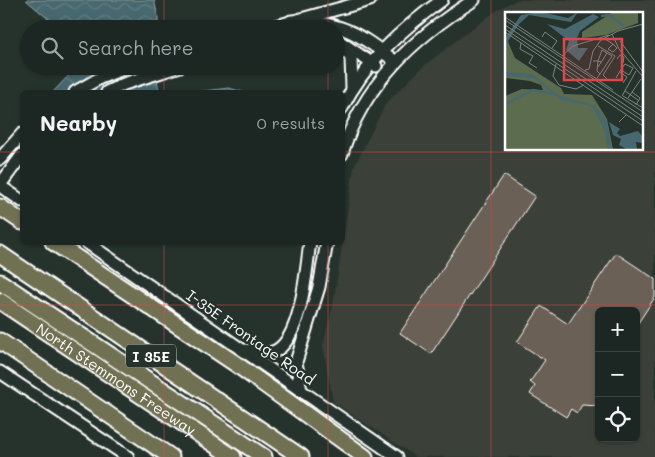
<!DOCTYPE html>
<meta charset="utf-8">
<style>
body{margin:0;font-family:Mali,sans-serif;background:#29322f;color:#f1f3f6}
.controls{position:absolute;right:15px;bottom:15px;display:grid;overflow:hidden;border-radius:8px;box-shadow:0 1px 4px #0004}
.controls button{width:45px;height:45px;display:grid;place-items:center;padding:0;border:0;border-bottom:1px solid #3a4340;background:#1c2622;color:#f1f3f6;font:25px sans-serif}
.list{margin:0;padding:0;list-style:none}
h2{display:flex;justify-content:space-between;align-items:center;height:65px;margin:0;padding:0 20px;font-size:21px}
h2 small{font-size:16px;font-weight:400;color:#a0a5a5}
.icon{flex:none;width:28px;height:28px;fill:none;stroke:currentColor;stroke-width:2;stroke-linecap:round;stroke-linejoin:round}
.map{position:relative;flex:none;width:655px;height:457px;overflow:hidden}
.search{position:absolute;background:#1c2622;box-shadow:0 1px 4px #0004;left:20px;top:20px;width:325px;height:55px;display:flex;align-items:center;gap:12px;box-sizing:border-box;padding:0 18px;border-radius:28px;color:#a0a5a5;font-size:19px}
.panel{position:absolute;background:#1c2622;box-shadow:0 1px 4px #0004;left:20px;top:90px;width:325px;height:155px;border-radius:8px}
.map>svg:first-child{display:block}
.built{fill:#3b4039;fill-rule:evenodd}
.water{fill:url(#water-waves);stroke:#91a4a8}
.building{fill:#6b6055;stroke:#fff}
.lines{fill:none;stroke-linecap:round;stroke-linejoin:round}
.secondary-casing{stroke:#fff;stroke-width:15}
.motorway-casing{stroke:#fff;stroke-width:19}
.secondary{stroke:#26332d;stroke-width:11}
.motorway{stroke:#706f52;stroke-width:15}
.grid{fill:none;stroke:#dc4848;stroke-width:1;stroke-opacity:0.55}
.labels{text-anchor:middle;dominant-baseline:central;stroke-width:5;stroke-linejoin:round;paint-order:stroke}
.shield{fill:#26332d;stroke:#bec2c0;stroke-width:1}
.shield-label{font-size:14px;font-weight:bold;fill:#fff}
.street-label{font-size:15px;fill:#fff;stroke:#26332d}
.inset-river{fill:none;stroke:#47686e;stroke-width:2.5}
.inset-road{fill:none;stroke:#7d8581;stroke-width:1}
.view{fill:#dc4848;fill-opacity:0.15;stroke:#dc4848;stroke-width:2.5}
.inset-edge{fill:none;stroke:#fff;stroke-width:2.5}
</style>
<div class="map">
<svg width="655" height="457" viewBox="0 0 655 457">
<defs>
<pattern id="water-waves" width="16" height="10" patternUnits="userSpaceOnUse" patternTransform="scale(1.25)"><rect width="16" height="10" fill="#47686e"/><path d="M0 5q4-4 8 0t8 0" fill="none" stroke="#637f84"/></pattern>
</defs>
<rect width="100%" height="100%" fill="#26332d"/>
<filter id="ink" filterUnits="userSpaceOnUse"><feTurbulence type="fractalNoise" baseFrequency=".02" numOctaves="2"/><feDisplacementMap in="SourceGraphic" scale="10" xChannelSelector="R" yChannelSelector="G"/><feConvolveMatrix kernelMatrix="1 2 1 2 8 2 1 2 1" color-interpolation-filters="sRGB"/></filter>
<g filter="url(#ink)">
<path class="built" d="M516,0H655V457H416L333,402L323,345L333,306L354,167L386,103L426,64L497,10ZM506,14H641V149H506ZM599,311H636V438H599Z"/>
<g class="water">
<polygon points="26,0 154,0 158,17 158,29 60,29"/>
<polygon points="73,66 155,66 159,92 53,92 72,72"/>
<polygon points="229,88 243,92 194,92"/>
</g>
<g class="building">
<polygon points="504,175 535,196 431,354 400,333"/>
<polygon points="616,253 655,279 655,297 636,326 636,311 599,311 599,406 582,405 577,413 571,409 566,417 530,394 535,386 530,382 545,360 517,342 541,306 568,324"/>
</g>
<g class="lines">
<defs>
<g id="secondary">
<path d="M291,21C341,21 358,33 396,62"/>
<polyline points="265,29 370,0"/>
<polyline points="336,39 376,66"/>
<polyline points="342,45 351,58 352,88"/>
<polyline points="75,92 100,78 130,66"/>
<polyline points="107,92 124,84 180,66"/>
<path d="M342,108C365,62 401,30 442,0"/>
<path d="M342,154C362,85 415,37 474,0"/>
<polyline points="0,159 22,134"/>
<polyline points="0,185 22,155"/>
<polyline points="0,186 22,201"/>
<polyline points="86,242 397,457"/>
<path d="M246,350C253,351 262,354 269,353C302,348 306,268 310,242"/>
<polyline points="0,372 128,457"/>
<polyline points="301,391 296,362 319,287 327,242"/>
</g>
<g id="motorway">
<polyline points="0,207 22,222"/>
<polyline points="53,242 236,364 365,457"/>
<polyline points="0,254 301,457"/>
<polyline points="0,282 264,457"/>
<path id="s1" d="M0,301L233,457"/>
<polyline points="0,341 171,457"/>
</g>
</defs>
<use href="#secondary" class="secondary-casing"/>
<use href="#motorway" class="motorway-casing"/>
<use href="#secondary" class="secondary"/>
<use href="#motorway" class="motorway"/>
</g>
</g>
<path class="grid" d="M164,0V29M328,0V29M491,0V457M164,66V92M328,66V92M0,152H22M342,152H655M164,242V457M328,242V457M0,305H655"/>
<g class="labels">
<rect class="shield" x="126" y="344.5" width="50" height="23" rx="4"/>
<g class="shield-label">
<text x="151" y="356">I 35E</text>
</g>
<g class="street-label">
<text transform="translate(251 337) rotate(35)">I-35E Frontage Road</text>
<text stroke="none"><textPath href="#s1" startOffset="140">North Stemmons Freeway</textPath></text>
</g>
</g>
<g transform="translate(505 12)">
<rect width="138" height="138" fill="#26332d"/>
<path d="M108,0H133V11L101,23L77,26V20Z" fill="#5c6c4e"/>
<path d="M0,23L10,46L56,76L59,82L87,83L102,107L108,137H0V84L17,77L38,78L36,73L25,69L0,66Z" fill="#5c6c4e"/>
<path d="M36,0L63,6L73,0L66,10L24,3L13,13L0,34V26L16,3ZM88,2L94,5L75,19L72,26L73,36H83L74,49L61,38L64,29L42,12L60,17ZM0,60L27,62L53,83L90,94L102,110L107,137H105L96,105L86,94L56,88L29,66L0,64ZM104,110L115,117L112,121L115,124L133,119L137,124V131L131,130L132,137H121L114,133L116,127L108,123Z" fill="#47686e"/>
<path class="inset-river" d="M96,4L104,3L119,14M0,92L28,78L49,82M90,97L101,118L104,137"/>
<path class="inset-road" d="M0,5L108,78M0,8L138,100M0,13L138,105M0,17L138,109M0,20L138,114M107,22L114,37L138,65M37,25L40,20L52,29L47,36M100,27L108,32L103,37L108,40L112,36L108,32M115,29L138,60M16,31L15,37L24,42M93,34L110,44L98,63L103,68M24,42L28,44L24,51L32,56M57,44L68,34L104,23M112,47L115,43L119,45L118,51M88,49H93L97,38M51,52L48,64L54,73L71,77L79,73M93,55L102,41M80,58L84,57L88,39L96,28L113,19L138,12M115,60L122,65L118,71M95,62L107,44L97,38M92,66L95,62L92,59L93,49L97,50M111,66L115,59L120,52L128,56L124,63L116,58M120,79L133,88M127,80L135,86L131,93M117,84L131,59M118,84L138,96M123,86L136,67M119,105L114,110L121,103"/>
<path class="view" d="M59,27H117V68H59Z"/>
<rect width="138" height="138" class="inset-edge"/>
</g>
</svg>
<div class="controls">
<button>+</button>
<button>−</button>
<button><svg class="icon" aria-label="locate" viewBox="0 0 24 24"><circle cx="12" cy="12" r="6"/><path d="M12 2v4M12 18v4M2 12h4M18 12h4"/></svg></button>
</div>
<div class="search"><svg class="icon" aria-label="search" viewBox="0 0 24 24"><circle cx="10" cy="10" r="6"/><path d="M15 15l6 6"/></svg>Search here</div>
<section class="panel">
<h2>Nearby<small>0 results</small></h2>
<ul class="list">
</ul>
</section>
</div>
